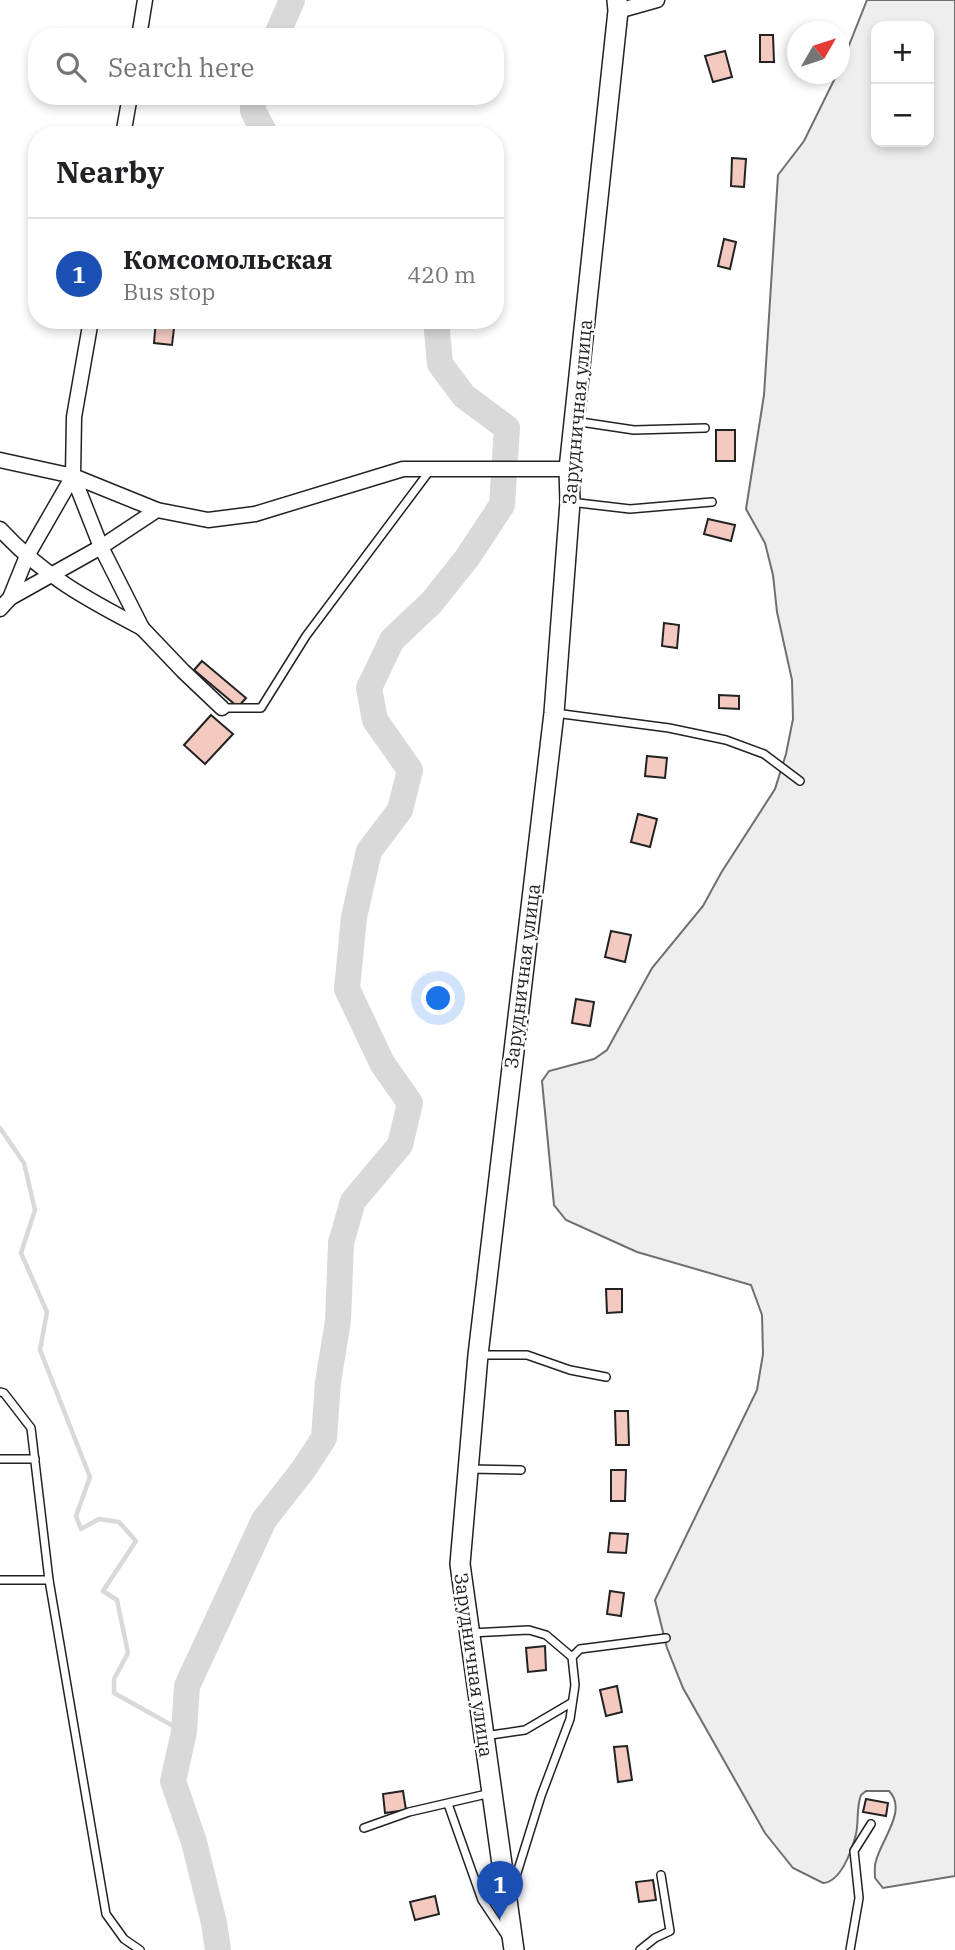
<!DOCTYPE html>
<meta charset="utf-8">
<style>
body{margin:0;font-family:"IBM Plex Serif",serif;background:#f6f6f6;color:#202124}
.controls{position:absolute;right:21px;top:21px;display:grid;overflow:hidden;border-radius:14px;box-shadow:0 4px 10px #0003}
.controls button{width:63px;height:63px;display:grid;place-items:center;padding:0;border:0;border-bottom:2px solid #e0e0e0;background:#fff;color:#202124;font:35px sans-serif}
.compass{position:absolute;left:787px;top:21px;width:63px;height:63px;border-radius:50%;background:#fff;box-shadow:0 4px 10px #0003;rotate:51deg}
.you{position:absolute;left:439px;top:999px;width:24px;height:24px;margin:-18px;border:5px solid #fff;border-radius:50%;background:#1a73e8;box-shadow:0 0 0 10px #1a73e833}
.badge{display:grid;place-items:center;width:46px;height:46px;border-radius:50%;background:#db2777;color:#fff;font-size:23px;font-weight:700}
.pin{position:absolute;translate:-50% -58px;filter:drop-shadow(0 2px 4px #0008)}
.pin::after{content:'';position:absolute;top:37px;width:24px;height:21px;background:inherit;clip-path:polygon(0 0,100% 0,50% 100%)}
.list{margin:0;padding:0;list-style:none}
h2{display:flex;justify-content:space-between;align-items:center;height:91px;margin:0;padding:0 28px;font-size:30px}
h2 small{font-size:23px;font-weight:400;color:#757577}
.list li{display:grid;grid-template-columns:46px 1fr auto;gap:21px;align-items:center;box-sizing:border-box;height:112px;padding:0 28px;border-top:2px solid #e0e0e0}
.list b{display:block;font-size:26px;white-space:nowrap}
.list p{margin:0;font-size:23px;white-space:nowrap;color:#757577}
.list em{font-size:23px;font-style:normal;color:#757577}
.icon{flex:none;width:38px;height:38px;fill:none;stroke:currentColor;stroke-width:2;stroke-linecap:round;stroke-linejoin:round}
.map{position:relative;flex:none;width:955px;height:1950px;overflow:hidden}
.search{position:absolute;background:#fff;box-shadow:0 4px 10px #0003;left:28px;top:28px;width:476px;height:77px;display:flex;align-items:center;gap:18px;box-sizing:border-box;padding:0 24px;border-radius:28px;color:#757577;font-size:26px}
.panel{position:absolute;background:#fff;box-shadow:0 4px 10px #0003;left:28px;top:126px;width:476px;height:203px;border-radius:28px}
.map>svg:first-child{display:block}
.green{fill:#eee;stroke:#6f6f6f;stroke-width:2;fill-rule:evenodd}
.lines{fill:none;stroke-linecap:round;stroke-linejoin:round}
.stream{stroke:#d9d9d9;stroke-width:4.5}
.river{stroke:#d9d9d9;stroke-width:26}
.building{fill:#f3c9c0;stroke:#222;stroke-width:2}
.lane-casing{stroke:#222;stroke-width:10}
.street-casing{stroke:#222;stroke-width:17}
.secondary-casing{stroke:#222;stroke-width:22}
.lane{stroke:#fff;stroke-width:7}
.street{stroke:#fff;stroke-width:14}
.secondary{stroke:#fff;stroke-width:19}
.labels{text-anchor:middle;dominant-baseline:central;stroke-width:5;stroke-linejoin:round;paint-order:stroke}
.street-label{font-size:19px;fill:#222;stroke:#fff}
</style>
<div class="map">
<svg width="955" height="1950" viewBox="0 0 955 1950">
<rect width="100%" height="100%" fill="#fff"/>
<path class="green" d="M867,0H955V1876L883,1888L875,1878C875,1873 874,1866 876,1861C881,1840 908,1810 889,1791H866L861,1795C856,1808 859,1821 856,1834C852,1850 841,1882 823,1883L793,1868L765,1833L683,1688L667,1648L655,1600L757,1390L763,1354L762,1315L751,1285L637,1252L566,1220L554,1205L542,1081L549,1071L594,1059L607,1050L652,968L703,906L721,873L775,789L786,754L793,719L792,680L777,612L773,575L765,543L746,509L764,395L778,175L804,141L837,74H839L840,68ZM876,26H929V142H876Z"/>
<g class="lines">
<polyline class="stream" points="0,1128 24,1163 35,1210 21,1253 47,1312 40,1350 90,1477 76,1516 81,1529 99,1519 119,1522 136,1541 103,1591 117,1600 128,1653 114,1679 114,1693 184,1732"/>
<g class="river">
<polyline points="276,37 292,0"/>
<polyline points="253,96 253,111 266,135"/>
<polyline points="218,1950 214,1923 194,1842 173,1781 184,1732 187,1686 264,1520 303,1470 324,1438 328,1382 338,1321 341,1243 353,1201 400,1145 410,1103 382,1063 347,989 354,917 369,851 400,810 410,770 375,720 369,688 392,640 432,602 467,558 502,505 507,428 464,396 440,364 436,320"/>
</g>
</g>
<g class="building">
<polygon points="760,35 773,35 774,62 760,62"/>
<polygon points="725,51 732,77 713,82 705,56"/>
<polygon points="732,158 746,159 744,187 731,186"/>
<polygon points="724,239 736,242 730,269 718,266"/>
<polygon points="156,320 175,320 172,345 154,343"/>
<rect x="716" y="430" width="19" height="31"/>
<polygon points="708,519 735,525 731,541 704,534"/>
<polygon points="664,623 679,625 677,648 662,646"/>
<polygon points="202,661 246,698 238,707 194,670"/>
<polygon points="719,695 739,696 739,709 719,708"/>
<polygon points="211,715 233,734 205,764 184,745"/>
<polygon points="647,756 667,758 665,778 645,776"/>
<polygon points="638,814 657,819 650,847 631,842"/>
<polygon points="611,931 631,935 625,962 605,957"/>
<polygon points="576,999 594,1002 590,1026 572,1023"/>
<polygon points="606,1289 622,1289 622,1312 607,1313"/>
<polygon points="615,1411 628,1411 629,1445 616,1445"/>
<polygon points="611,1470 626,1470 625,1501 611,1501"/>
<polygon points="610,1533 628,1534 626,1553 608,1552"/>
<polygon points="610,1591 624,1593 621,1616 607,1614"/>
<polygon points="545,1646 546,1670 528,1672 526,1648"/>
<polygon points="617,1686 622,1712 606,1716 600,1690"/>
<polygon points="627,1746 632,1780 618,1782 614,1747"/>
<polygon points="403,1791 406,1810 385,1813 383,1794"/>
<polygon points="866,1799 888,1803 886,1816 863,1812"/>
<polygon points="653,1880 656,1900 639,1902 636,1882"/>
<polygon points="435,1896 439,1914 415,1920 410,1902"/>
</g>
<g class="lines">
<defs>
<g id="lane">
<polyline points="574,421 634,430 705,428"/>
<polyline points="570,502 630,509 712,502"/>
<polyline points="222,708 261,708 306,636 431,469"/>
<polyline points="555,713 669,728 726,740 764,754 800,781"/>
<polyline points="478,1355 527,1355 570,1370 606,1377"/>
<polyline points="0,1392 4,1393 31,1428 49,1580 106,1914 124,1939 140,1950"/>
<polyline points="0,1459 35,1459"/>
<polyline points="469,1469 521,1470"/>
<polyline points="0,1580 49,1580"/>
<polyline points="470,1633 529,1630 546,1635 572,1657 575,1685 570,1719 541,1796 512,1889"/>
<polyline points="572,1657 580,1649 666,1638"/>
<polyline points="484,1736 525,1730 571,1703"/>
<polyline points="448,1804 482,1900 506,1936"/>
<polyline points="364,1828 409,1812 491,1793"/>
<polyline points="640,1950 655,1938 670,1931 661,1875"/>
<polyline points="850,1950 859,1898 854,1851 871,1824"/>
</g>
<g id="street">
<polyline points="618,11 657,0"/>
<polyline points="139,37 145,0"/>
<polyline points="123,135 130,96"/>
<polyline points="91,320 74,417 73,476 101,547 142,628 183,671 222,708"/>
<polyline points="0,460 73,476 157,510 208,520 255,514 403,469 569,469"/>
<path d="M0,529C42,575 88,600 142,628"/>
<polyline points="10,598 27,556 73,476"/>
<polyline points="0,609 10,598 101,547 157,510"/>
</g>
<polyline id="secondary" points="514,1950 460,1564 478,1355 554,713 570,502 569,469 618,11 617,0"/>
</defs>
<use href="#lane" class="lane-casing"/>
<use href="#street" class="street-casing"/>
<use href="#secondary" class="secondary-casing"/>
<use href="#lane" class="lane"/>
<use href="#street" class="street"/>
<use href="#secondary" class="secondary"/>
</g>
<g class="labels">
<g class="street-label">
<text transform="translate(577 412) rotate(-85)">Зарудничная улица</text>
<text transform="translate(522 976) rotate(-83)">Зарудничная улица</text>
<text transform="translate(474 1665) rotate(82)">Зарудничная улица</text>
</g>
</g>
</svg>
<div class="controls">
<button>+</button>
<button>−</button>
</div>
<svg class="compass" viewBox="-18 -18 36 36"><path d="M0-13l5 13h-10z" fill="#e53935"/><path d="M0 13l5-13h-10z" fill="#757577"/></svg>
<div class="you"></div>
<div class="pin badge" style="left:500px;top:1919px;background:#1a4fb4">1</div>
<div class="search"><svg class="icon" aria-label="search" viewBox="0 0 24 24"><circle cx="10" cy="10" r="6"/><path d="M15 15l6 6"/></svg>Search here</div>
<section class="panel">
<h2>Nearby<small></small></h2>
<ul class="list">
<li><span class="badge" style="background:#1a4fb4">1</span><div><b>Комсомольская</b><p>Bus stop</p></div><em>420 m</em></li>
</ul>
</section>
</div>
